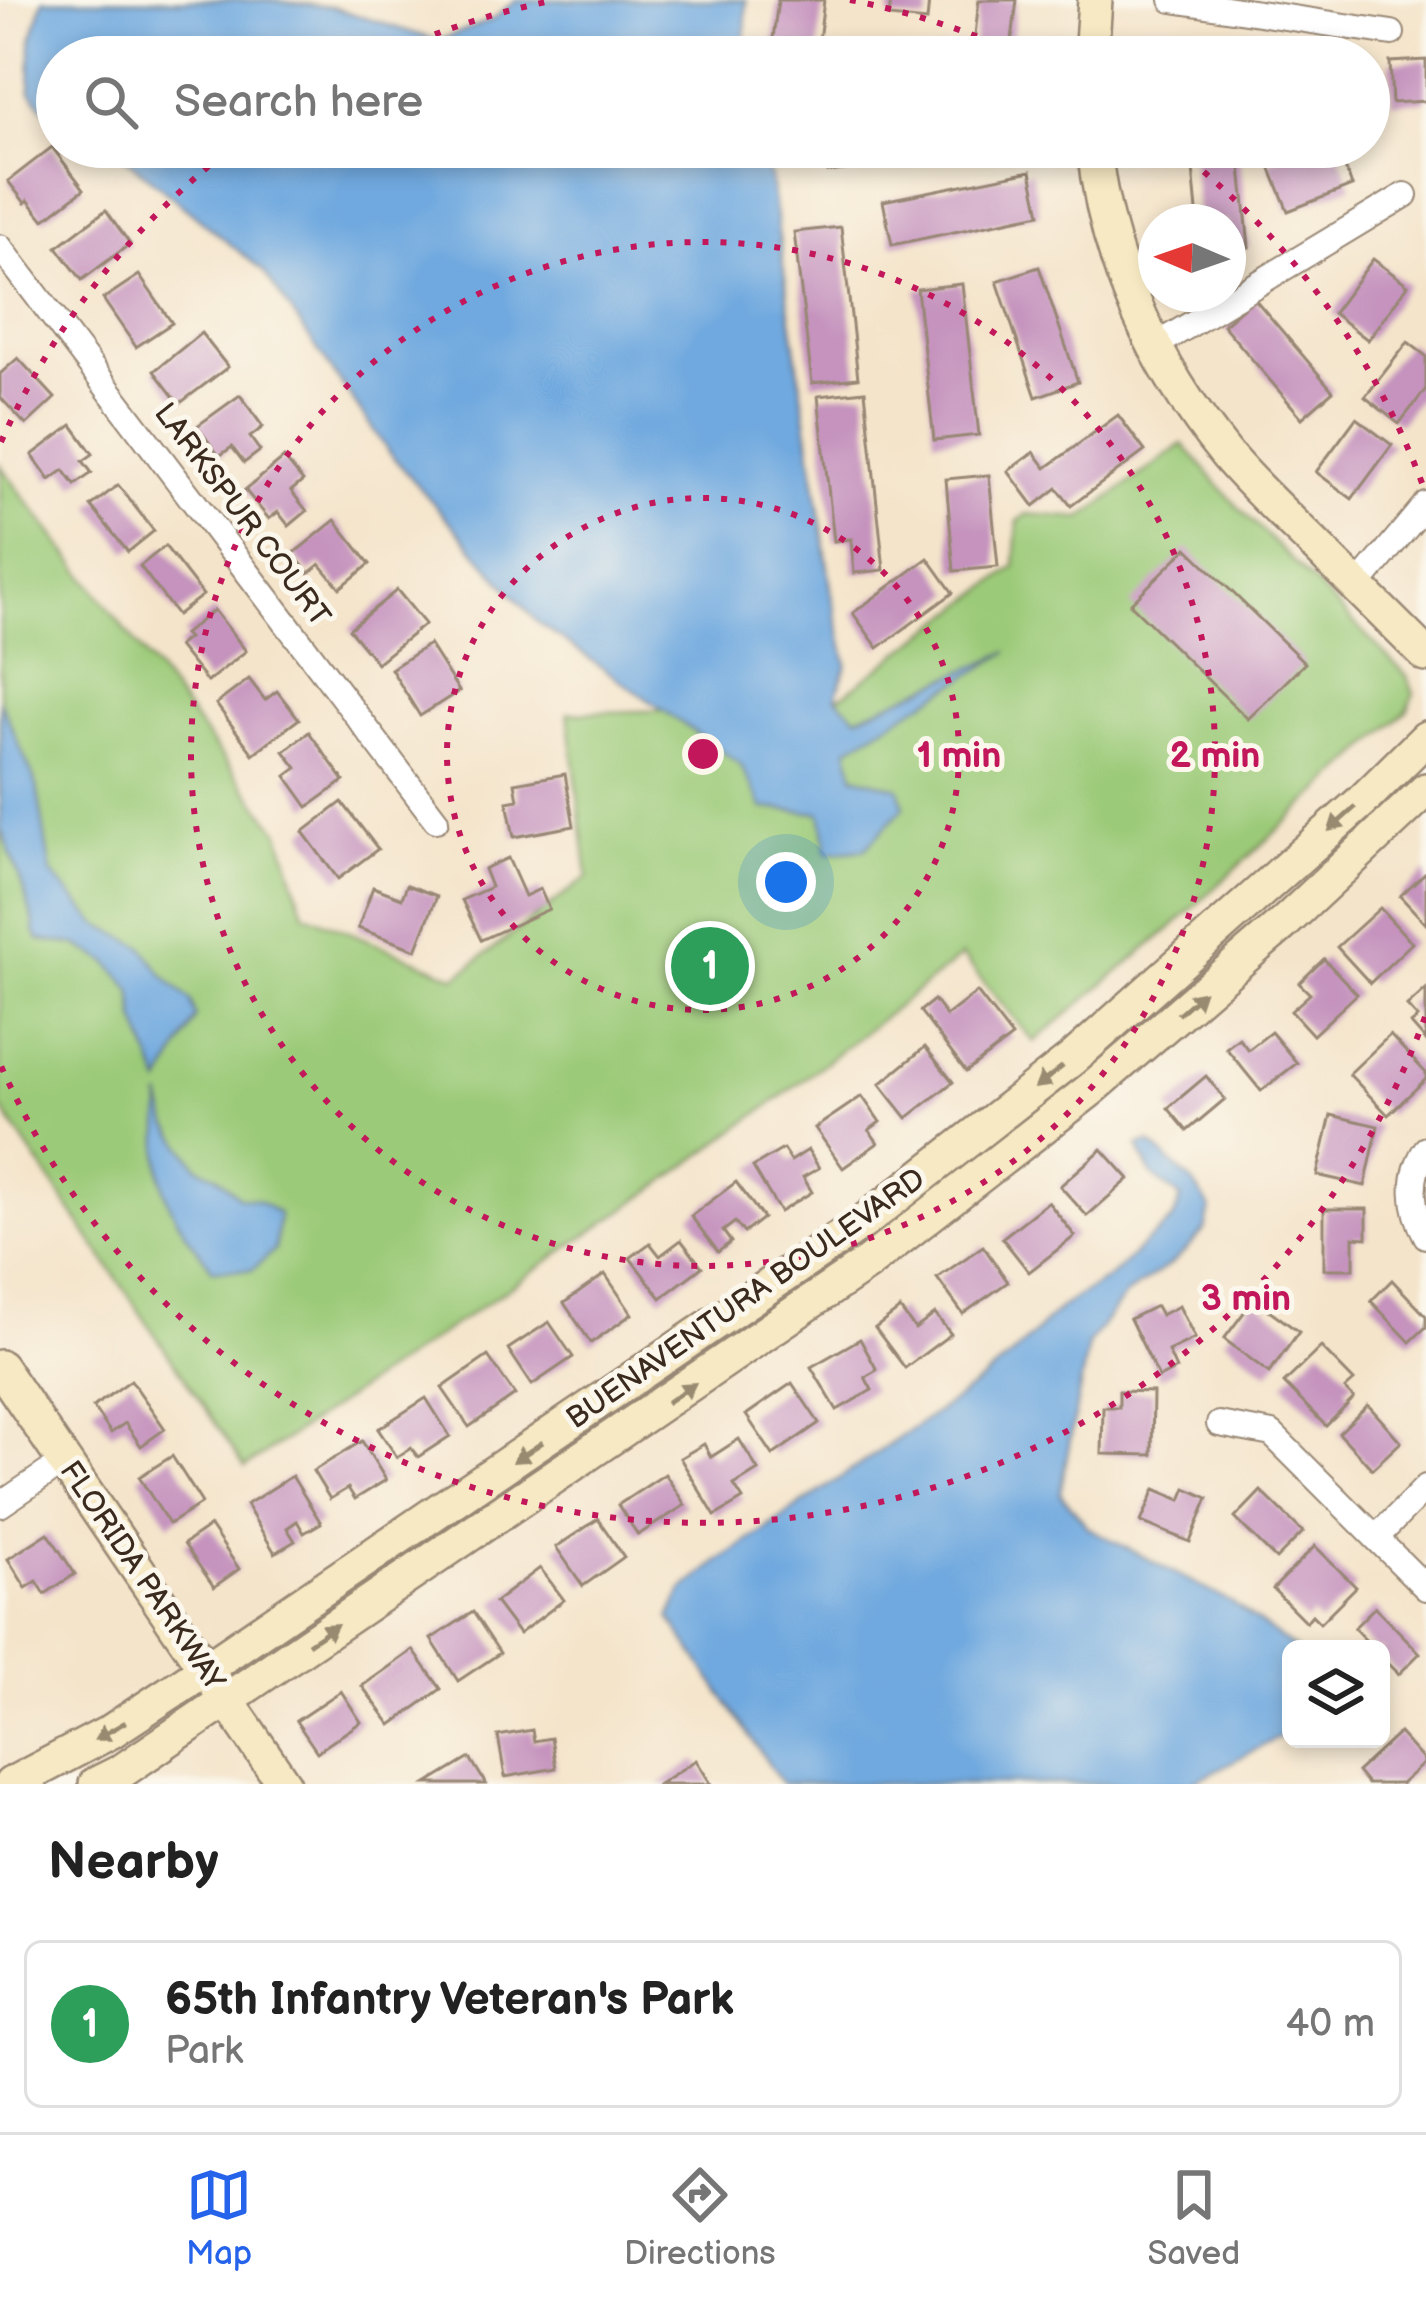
<!DOCTYPE html>
<style>
body{margin:0;font-family:"Balsamiq Sans",sans-serif;background:#f2f2f2;color:#222}
.controls{position:absolute;right:36px;bottom:36px;display:grid;overflow:hidden;border-radius:18px;box-shadow:0 6px 18px #0003}
.controls button{width:108px;height:108px;display:grid;place-items:center;padding:0;border:0;border-bottom:3px solid #e0e0e0;background:#fff;color:#222;font:60px sans-serif}
.compass{position:absolute;left:1138px;top:204px;width:108px;height:108px;border-radius:50%;background:#fff;box-shadow:0 6px 18px #0003;rotate:272deg}
.you{position:absolute;left:786px;top:882px;width:42px;height:42px;margin:-30px;border:9px solid #fff;border-radius:50%;background:#1a73e8;box-shadow:0 0 0 18px #1a73e833}
.badge{display:grid;place-items:center;width:78px;height:78px;border-radius:50%;background:#2563eb;color:#fff;font-size:39px;font-weight:700}
.pin{position:absolute;translate:-50% -50%;border:6px solid #fff;box-shadow:0 3px 12px #0006}
.list{margin:0;padding:0;list-style:none}
h2{display:flex;justify-content:space-between;align-items:center;height:156px;margin:0;padding:0 48px;font-size:51px}
h2 small{font-size:39px;font-weight:400;color:#767676}
.list li{display:grid;grid-template-columns:78px 1fr auto;gap:36px;align-items:center;box-sizing:border-box;height:168px;margin:0 24px 24px;padding:0 24px;border:3px solid #e0e0e0;border-radius:18px}
.list b{display:block;font-size:45px;white-space:nowrap}
.list p{margin:0;font-size:39px;white-space:nowrap;color:#767676}
.list em{font-size:39px;font-style:normal;color:#767676}
.icon{flex:none;width:66px;height:66px;fill:none;stroke:currentColor;stroke-width:2;stroke-linecap:round;stroke-linejoin:round}
.map{position:relative;flex:none;width:1426px;height:1784px;overflow:hidden}
.search{position:absolute;background:#fff;box-shadow:0 6px 18px #0003;left:36px;right:36px;top:36px;height:132px;display:flex;align-items:center;gap:30px;box-sizing:border-box;padding:0 42px;border-radius:66px;color:#767676;font-size:45px}
.sheet{height:348px;background:#fff}
nav{display:flex;justify-content:space-around;align-items:center;box-sizing:border-box;height:168px;border-top:3px solid #e0e0e0;background:#fff;font-size:33px;color:#767676}
nav a{display:grid;justify-items:center;gap:6px}
nav .on{color:#2563eb}
.map>svg:first-child{display:block}
.green{fill:#9bca78;stroke:#6b7a4b;stroke-width:3}
.water{fill:#70a9df;stroke:#566a7e;stroke-width:3}
.building{fill:#c593be}
.lines{fill:none;stroke-linecap:round;stroke-linejoin:round}
.street-casing{stroke:#988774;stroke-width:28}
.secondary-casing{stroke:#988774;stroke-width:38}
.street{stroke:#fff;stroke-width:24}
.secondary{stroke:#f6e9c3;stroke-width:33}
.oneway{fill:#988a70}
.ring{fill:none;stroke:#c2185b;stroke-width:6;stroke-dasharray:6 12}
.labels{text-anchor:middle;dominant-baseline:central;stroke-width:10;stroke-linejoin:round;paint-order:stroke}
.street-label{font-size:30px;fill:#3b2a1e;stroke:#fbf7ec}
.centre{fill:#c2185b;stroke:#fbf7ec;stroke-width:6}
.ring-label{font-size:36px;text-anchor:middle;font-weight:bold;fill:#c2185b;stroke:#fbf7ec;stroke-width:10;stroke-linejoin:round;paint-order:stroke}
</style>
<div class="map">
<svg width="1426" height="1784" viewBox="0 0 1426 1784">
<rect width="100%" height="100%" fill="#fbf7ec"/>
<filter id="ink" filterUnits="userSpaceOnUse"><feTurbulence type="fractalNoise" baseFrequency=".00833" numOctaves="2"/><feDisplacementMap in="SourceGraphic" scale="24" xChannelSelector="R" yChannelSelector="G"/><feConvolveMatrix kernelMatrix="1 2 1 2 8 2 1 2 1" color-interpolation-filters="sRGB"/></filter>
<filter id="wash" filterUnits="userSpaceOnUse"><feTurbulence type="fractalNoise" baseFrequency=".004" numOctaves="4" result="noise"/><feDisplacementMap in="SourceGraphic" scale="48" xChannelSelector="R" yChannelSelector="G"/><feGaussianBlur stdDeviation="2.7" result="paint"/><feColorMatrix in="noise" values="0 0 0 0 0 0 0 0 0 0 0 0 0 0 0 0 0 1.4 0 .05"/><feComposite in="paint" operator="in"/></filter>
<g filter="url(#wash)">
<rect width="100%" height="100%" fill="#f4e4ca"/>
<polygon class="green" points="1183,444 1237,506 1407,676 1414,694 1407,711 1171,928 1034,1042 962,956 786,1093 663,1183 245,1467 0,1106 0,465 280,833 304,913 456,977 588,877 568,713 828,706 1015,567 1018,521 1027,514 1082,518"/>
<g class="water">
<polygon points="43,0 267,0 332,7 438,41 492,20 516,0 746,0 745,57 57,57 57,121 52,118 30,91 31,41"/>
<polygon points="112,147 755,147 770,177 832,595 847,664 836,697 857,717 1008,652 848,748 854,776 899,788 904,807 865,849 828,853 821,813 763,808 740,764 537,622 388,451 263,271"/>
<polygon points="0,700 37,786 51,873 97,924 143,947 163,975 191,1001 196,1017 161,1084 136,1019 132,990 108,962 74,944 39,940 35,932 33,919 18,873 0,828"/>
<path d="M161,1096L168,1125L198,1167L217,1176L239,1197L258,1200L279,1214L275,1250L252,1270H213C196,1247 175,1222 166,1195C155,1165 161,1127 161,1096Z"/>
<polygon points="1150,1143 1193,1183 1210,1208 1205,1230 1175,1261 1125,1295 1088,1345 1060,1493 1089,1528 1232,1603 1295,1649 1291,1649 1291,1731 1190,1784 782,1784 670,1618 682,1591 720,1560 972,1388 1014,1354 1061,1307 1111,1276 1147,1241 1173,1220 1181,1198 1151,1174 1138,1146"/>
</g>
<g id="blocks">
<g class="building">
<polygon points="778,0 824,0 817,57 771,54"/>
<polygon points="891,0 929,0 927,21 889,17"/>
<polygon points="979,0 1017,0 1011,48 974,44"/>
<polygon points="1175,38 1215,39 1214,57 1175,57"/>
<polygon points="1426,60 1426,101 1392,103 1390,62"/>
<polygon points="52,147 84,189 44,220 28,200 25,203 8,181"/>
<polygon points="857,147 860,168 828,172 826,151"/>
<polygon points="1191,147 1239,147 1249,247 1228,249 1228,222 1198,222"/>
<polygon points="1305,147 1337,147 1352,186 1288,211 1268,162"/>
<polygon points="1031,171 1040,214 892,245 883,201"/>
<polygon points="106,210 130,244 82,280 57,247"/>
<polygon points="841,227 858,378 812,383 794,232"/>
<polygon points="1373,259 1408,285 1368,340 1333,313"/>
<polygon points="1039,267 1078,382 1036,397 997,281"/>
<polygon points="139,275 172,323 136,347 103,299"/>
<polygon points="962,284 979,435 934,440 917,289"/>
<polygon points="1254,298 1333,391 1302,418 1223,325"/>
<polygon points="201,333 228,367 179,404 154,371"/>
<polygon points="1408,342 1426,356 1426,389 1399,424 1365,397"/>
<polygon points="18,358 55,398 26,425 0,397 0,374"/>
<polygon points="865,391 884,570 854,573 851,539 834,541 818,396"/>
<polygon points="240,395 263,427 250,437 260,451 244,463 232,447 219,456 197,426"/>
<polygon points="1118,415 1145,451 1071,506 1057,488 1034,506 1008,471 1034,452 1046,468"/>
<polygon points="1356,418 1392,445 1352,499 1316,472"/>
<polygon points="72,425 93,454 83,461 92,473 75,485 64,470 50,480 32,455"/>
<polygon points="284,458 303,481 291,491 307,511 289,526 278,512 269,519 245,490"/>
<polygon points="989,475 998,567 954,571 946,479"/>
<polygon points="118,485 154,531 128,552 91,506"/>
<polygon points="335,520 370,564 340,588 320,564 309,573 293,554"/>
<polygon points="165,546 203,595 177,615 140,566"/>
<polygon points="1187,548 1305,663 1248,719 1130,604"/>
<polygon points="928,558 953,593 878,648 853,613"/>
<polygon points="397,590 425,624 377,663 349,629"/>
<polygon points="214,610 246,651 207,682 178,646 188,638 184,634"/>
<polygon points="429,644 459,691 420,716 391,669"/>
<polygon points="249,679 265,700 277,691 299,719 253,754 216,704"/>
<polygon points="309,732 344,781 308,807 286,776 297,768 284,751"/>
<polygon points="565,774 574,826 514,837 507,802 518,800 515,783"/>
<polygon points="342,802 378,849 338,879 303,832"/>
<polygon points="508,858 525,896 540,889 549,909 481,940 462,900 491,887 484,869"/>
<polygon points="1426,872 1426,924 1400,896"/>
<polygon points="407,885 437,896 416,950 358,928 373,887 402,898"/>
<polygon points="1380,908 1412,943 1370,983 1337,947"/>
<polygon points="1324,959 1357,994 1313,1035 1291,1011 1310,994 1299,983"/>
<polygon points="1426,989 1426,1041 1411,1024 1418,1018 1407,1006"/>
<polygon points="977,992 1012,1037 966,1072 920,1011 934,1000 946,1016"/>
<polygon points="1271,1032 1297,1063 1261,1091 1226,1048 1239,1038 1248,1050"/>
<polygon points="1390,1035 1426,1073 1426,1079 1388,1115 1349,1074"/>
<polygon points="925,1047 953,1082 907,1118 880,1084"/>
<polygon points="1206,1076 1225,1099 1187,1131 1168,1108"/>
<polygon points="862,1096 880,1122 869,1130 878,1143 843,1168 815,1128"/>
<polygon points="1331,1115 1378,1126 1365,1186 1317,1175"/>
<polygon points="783,1149 791,1161 808,1150 819,1168 803,1177 812,1192 780,1212 753,1167"/>
<polygon points="1102,1149 1129,1179 1087,1216 1060,1186"/>
<polygon points="736,1182 763,1218 744,1233 735,1222 723,1231 731,1242 718,1252 691,1216"/>
<polygon points="1048,1202 1075,1236 1029,1272 1002,1238"/>
<polygon points="1324,1209 1367,1209 1367,1238 1354,1237 1354,1269 1324,1269"/>
<polygon points="681,1240 702,1267 661,1298 630,1258 650,1243 660,1256"/>
<polygon points="983,1246 1008,1282 963,1314 937,1278"/>
<polygon points="605,1274 632,1314 591,1343 564,1303"/>
<polygon points="1392,1280 1426,1316 1426,1327 1410,1342 1371,1301"/>
<polygon points="1254,1299 1299,1332 1269,1373 1224,1339"/>
<polygon points="1156,1306 1161,1315 1179,1306 1195,1338 1168,1351 1176,1369 1159,1378 1130,1319"/>
<polygon points="900,1309 915,1329 935,1314 951,1334 905,1368 875,1328"/>
<polygon points="549,1322 573,1357 532,1385 508,1349"/>
<polygon points="860,1339 877,1370 865,1377 872,1390 837,1410 811,1367"/>
<polygon points="1321,1347 1354,1381 1345,1389 1354,1398 1326,1426 1284,1383"/>
<polygon points="488,1356 515,1395 469,1427 442,1388"/>
<polygon points="131,1380 165,1429 141,1446 125,1423 111,1433 93,1407"/>
<polygon points="792,1383 819,1423 773,1455 746,1415"/>
<polygon points="1119,1391 1153,1392 1152,1455 1102,1454 1103,1407 1119,1407"/>
<polygon points="426,1398 450,1436 418,1457 411,1448 397,1457 378,1429"/>
<polygon points="1368,1405 1401,1442 1372,1469 1339,1433"/>
<polygon points="739,1439 758,1470 734,1485 743,1499 715,1516 680,1458 704,1444 711,1457"/>
<polygon points="362,1441 386,1480 355,1499 348,1488 330,1499 313,1471"/>
<polygon points="172,1456 202,1503 169,1524 139,1477"/>
<polygon points="665,1474 685,1505 638,1535 618,1505"/>
<polygon points="292,1476 321,1523 304,1533 297,1521 287,1528 295,1541 275,1553 246,1505"/>
<polygon points="1186,1488 1208,1498 1190,1542 1141,1522 1155,1489 1181,1500"/>
<polygon points="1261,1491 1303,1532 1276,1559 1235,1518"/>
<polygon points="598,1519 624,1557 583,1586 556,1547"/>
<polygon points="210,1526 239,1569 214,1587 184,1544"/>
<polygon points="48,1533 75,1574 45,1594 37,1581 26,1588 8,1559"/>
<polygon points="1315,1546 1356,1587 1320,1623 1312,1615 1306,1622 1273,1589"/>
<polygon points="540,1568 564,1600 519,1634 495,1602"/>
<polygon points="1375,1607 1420,1653 1399,1674 1381,1656 1381,1649 1374,1649 1354,1628"/>
<polygon points="473,1612 500,1653 458,1681 431,1639"/>
<polygon points="413,1650 441,1689 391,1725 362,1686"/>
<polygon points="341,1691 361,1722 317,1752 296,1721"/>
<polygon points="532,1730 534,1741 551,1738 556,1768 505,1777 498,1736"/>
<polygon points="1399,1733 1425,1762 1401,1784 1367,1784 1357,1772"/>
<polygon points="470,1758 486,1784 427,1784"/>
<polygon points="696,1760 711,1784 659,1784"/>
</g>
</g>
</g>
<g filter="url(#ink)">
<use href="#blocks" fill-opacity="0" stroke="#988774" stroke-width="3"/>
<g class="lines">
<defs>
<g id="street">
<polyline points="1172,0 1392,33"/>
<polyline points="0,247 436,820"/>
<polyline points="1153,347 1405,195"/>
<polyline points="1357,587 1426,504"/>
<path d="M1426,1149C1408,1176 1411,1209 1426,1236"/>
<polyline points="1219,1424 1272,1434 1426,1588"/>
<polyline points="0,1505 65,1461"/>
<polyline points="1376,1538 1426,1487"/>
</g>
<g id="secondary">
<polyline points="1091,57 1095,0"/>
<path d="M1094,147C1105,260 1155,367 1226,454C1251,484 1280,511 1309,539C1348,578 1387,616 1426,655"/>
<polyline points="0,1367 284,1784"/>
<polyline points="11,1784 110,1732 183,1684 866,1220 1073,1058 1361,802 1426,738"/>
<polyline points="96,1784 122,1771 868,1263 1090,1090 1283,924 1426,790"/>
</g>
</defs>
<use href="#street" class="street-casing"/>
<use href="#secondary" class="secondary-casing"/>
<use href="#street" class="street"/>
<use href="#secondary" class="secondary"/>
</g>
<defs><path id="oneway-solid" d="M-6-.8H1V-3.2L6.5 0L1 3.2V.8H-6Z" transform="scale(3)"/></defs>
<g class="oneway">
<use href="#oneway-solid" transform="translate(1342 819) rotate(138)"/>
<use href="#oneway-solid" transform="translate(1191 1003) rotate(-41)"/>
<use href="#oneway-solid" transform="translate(1049 1077) rotate(142)"/>
<use href="#oneway-solid" transform="translate(681 1393) rotate(-34)"/>
<use href="#oneway-solid" transform="translate(528 1452) rotate(146)"/>
<use href="#oneway-solid" transform="translate(323 1634) rotate(-34)"/>
<use href="#oneway-solid" transform="translate(110 1731) rotate(150)"/>
</g>
</g>
<g class="ring">
<circle cx="703" cy="754" r="256"/>
<circle cx="703" cy="754" r="512"/>
<path d="M1425 1017A768 768 0 0 1 1 1066M1 442A768 768 0 0 1 230 149M385 55A768 768 0 0 1 556 0M850 0A768 768 0 0 1 1021 55M1176 149A768 768 0 0 1 1425 491"/>
</g>
<g class="labels">
<g class="street-label">
<text transform="translate(242 515) rotate(53)">LARKSPUR COURT</text>
<text transform="translate(746 1299) rotate(-35)">BUENAVENTURA BOULEVARD</text>
<text transform="translate(142 1576) rotate(56)">FLORIDA PARKWAY</text>
</g>
</g>
<circle cx="703" cy="754" r="18" class="centre"/>
<g class="ring-label">
<text x="959" y="767">1 min</text>
<text x="1215" y="767">2 min</text>
<text x="1246" y="1310">3 min</text>
</g>
</svg>
<div class="controls">
<button><svg class="icon" aria-label="layers" viewBox="0 0 24 24"><path d="M12 4l9 5-9 5-9-5zM3 14l9 5 9-5"/></svg></button>
</div>
<svg class="compass" viewBox="-18 -18 36 36"><path d="M0-13l5 13h-10z" fill="#e53935"/><path d="M0 13l5-13h-10z" fill="#767676"/></svg>
<div class="you"></div>
<div class="pin badge" style="left:710px;top:966px;background:#2e9e5b">1</div>
<div class="search"><svg class="icon" aria-label="search" viewBox="0 0 24 24"><circle cx="10" cy="10" r="6"/><path d="M15 15l6 6"/></svg>Search here</div>
</div>
<section class="sheet">
<h2>Nearby<small></small></h2>
<ul class="list">
<li><span class="badge" style="background:#2e9e5b">1</span><div><b>65th Infantry Veteran's Park</b><p>Park</p></div><em>40 m</em></li>
</ul>
</section>
<nav>
<a class="on"><svg class="icon" aria-label="map" viewBox="0 0 24 24"><path d="M3 6l6-2 6 2 6-2v14l-6 2-6-2-6 2zM9 4v14M15 6v14"/></svg>Map</a>
<a><svg class="icon" aria-label="directions" viewBox="0 0 24 24"><path d="M12 3l9 9-9 9-9-9zM9 14v-3h6M13 9l2 2-2 2"/></svg>Directions</a>
<a><svg class="icon" aria-label="saved" viewBox="0 0 24 24"><path d="M7 4h10v16l-5-4-5 4z"/></svg>Saved</a>
</nav>
